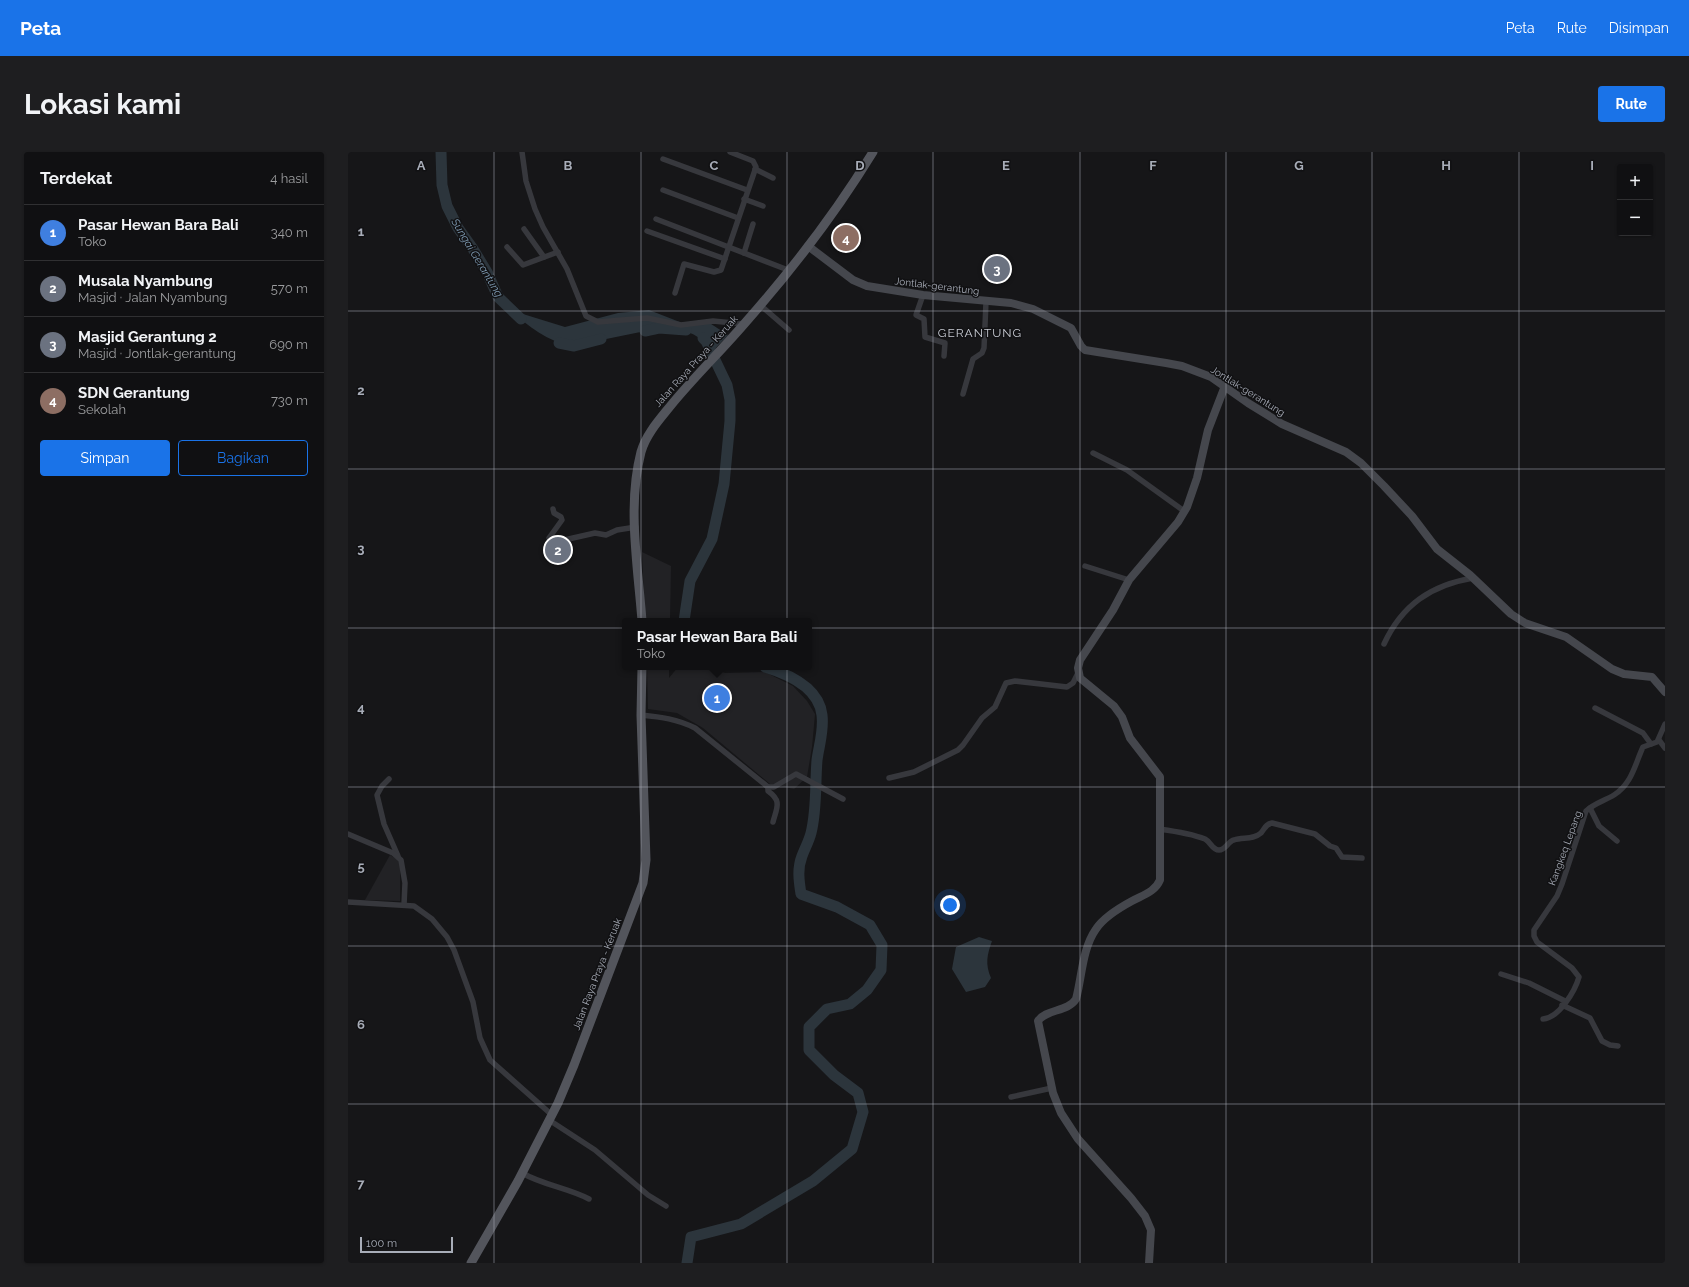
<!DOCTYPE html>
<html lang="id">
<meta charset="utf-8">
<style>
body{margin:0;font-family:Raleway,sans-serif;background:#1e1e20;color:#f1f3f6}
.controls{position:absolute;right:12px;top:12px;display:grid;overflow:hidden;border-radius:4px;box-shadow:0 1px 3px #0004}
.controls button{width:36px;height:36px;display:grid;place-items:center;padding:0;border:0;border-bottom:1px solid #303032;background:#101012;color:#f1f3f6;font:20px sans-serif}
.scale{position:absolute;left:12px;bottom:10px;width:93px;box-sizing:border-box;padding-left:4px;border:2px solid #a8adb8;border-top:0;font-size:11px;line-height:14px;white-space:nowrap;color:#a8adb8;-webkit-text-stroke:3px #111113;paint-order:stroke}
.you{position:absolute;left:602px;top:753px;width:14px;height:14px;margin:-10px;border:3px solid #fff;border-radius:50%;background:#1a73e8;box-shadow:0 0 0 6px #1a73e833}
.badge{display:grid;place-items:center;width:26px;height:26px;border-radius:50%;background:#1a73e8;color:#fff;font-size:13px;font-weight:700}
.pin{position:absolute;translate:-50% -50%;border:2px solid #fff;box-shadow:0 1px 4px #0006}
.popup{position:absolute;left:274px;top:466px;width:190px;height:52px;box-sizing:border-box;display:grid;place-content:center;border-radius:4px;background:#101012;filter:drop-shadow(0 1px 3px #0005);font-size:13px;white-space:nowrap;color:#9c9d9f}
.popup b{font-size:15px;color:#f1f3f6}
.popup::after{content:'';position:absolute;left:50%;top:100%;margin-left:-8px;border:8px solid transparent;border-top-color:#101012}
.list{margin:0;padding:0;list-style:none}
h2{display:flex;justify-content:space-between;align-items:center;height:52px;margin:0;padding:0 16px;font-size:17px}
h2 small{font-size:13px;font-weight:400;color:#9c9d9f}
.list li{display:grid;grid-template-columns:26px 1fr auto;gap:12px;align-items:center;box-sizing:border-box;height:56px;padding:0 16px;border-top:1px solid #303032}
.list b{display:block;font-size:15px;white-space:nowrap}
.list p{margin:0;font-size:13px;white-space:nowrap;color:#9c9d9f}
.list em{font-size:13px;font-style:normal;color:#9c9d9f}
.actions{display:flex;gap:8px;padding:12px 16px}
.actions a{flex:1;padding:9px 0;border:1px solid #1a73e8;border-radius:4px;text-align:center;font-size:14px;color:#1a73e8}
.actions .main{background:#1a73e8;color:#fff}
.map{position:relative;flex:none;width:1317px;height:1111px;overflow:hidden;border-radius:4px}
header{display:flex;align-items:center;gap:24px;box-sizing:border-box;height:56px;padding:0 20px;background:#1a73e8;color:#fff}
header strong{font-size:19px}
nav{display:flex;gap:22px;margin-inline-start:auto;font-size:14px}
.intro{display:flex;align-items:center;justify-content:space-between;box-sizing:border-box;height:96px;padding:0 24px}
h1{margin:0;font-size:28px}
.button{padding:10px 18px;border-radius:4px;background:#1a73e8;color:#fff;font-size:14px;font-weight:700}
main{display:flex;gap:24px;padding:0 24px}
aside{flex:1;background:#101012;border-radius:4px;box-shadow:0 1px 3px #0004}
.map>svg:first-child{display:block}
.built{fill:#222225}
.water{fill:#2c353c}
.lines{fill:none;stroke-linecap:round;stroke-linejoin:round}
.river{stroke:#2c353c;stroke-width:11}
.street{stroke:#37383d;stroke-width:5.5}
.secondary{stroke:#45474d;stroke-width:8}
.primary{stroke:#53555c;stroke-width:9}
.grid{fill:none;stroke:#a8adb8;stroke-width:1;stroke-opacity:0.55}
.labels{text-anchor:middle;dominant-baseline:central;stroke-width:3;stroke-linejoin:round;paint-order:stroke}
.street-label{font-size:10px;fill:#a8adb8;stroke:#111113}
.water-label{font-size:11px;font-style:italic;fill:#7f9bb3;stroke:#111113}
.quarter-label{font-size:12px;letter-spacing:1px;fill:#c9ccd4;stroke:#111113}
.grid-label{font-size:13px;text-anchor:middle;font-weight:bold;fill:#a8adb8;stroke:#111113;stroke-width:3;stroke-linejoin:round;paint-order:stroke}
</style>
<header>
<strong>Peta</strong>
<nav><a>Peta</a><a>Rute</a><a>Disimpan</a></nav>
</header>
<div class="intro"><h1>Lokasi kami</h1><a class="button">Rute</a></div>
<main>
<aside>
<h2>Terdekat<small>4 hasil</small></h2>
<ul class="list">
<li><span class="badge" style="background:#3f7fe0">1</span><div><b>Pasar Hewan Bara Bali</b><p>Toko</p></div><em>340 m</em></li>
<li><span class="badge" style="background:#6b7280">2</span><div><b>Musala Nyambung</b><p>Masjid · Jalan Nyambung</p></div><em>570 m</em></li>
<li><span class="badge" style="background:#6b7280">3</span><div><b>Masjid Gerantung 2</b><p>Masjid · Jontlak-gerantung</p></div><em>690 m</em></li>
<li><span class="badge" style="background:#8d6e63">4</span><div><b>SDN Gerantung</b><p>Sekolah</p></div><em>730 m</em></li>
</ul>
<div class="actions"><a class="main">Simpan</a><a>Bagikan</a></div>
</aside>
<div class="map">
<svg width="1317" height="1111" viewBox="0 0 1317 1111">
<rect width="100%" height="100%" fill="#161618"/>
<g class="built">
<polygon points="294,400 323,414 322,469 297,469"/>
<polygon points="299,515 321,515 321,526 330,515 361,515 377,521 417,520 445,534 459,549 467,562 464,595 459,625 446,637 422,632 355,576 329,561 300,557"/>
<polygon points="42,703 52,709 52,749 17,748"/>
</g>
<g class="water">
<path d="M162,158L217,175L270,161L301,158L342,174L360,170L380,183L364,200C351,180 336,177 312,176L224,194C199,189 181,175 162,158Z"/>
<path d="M631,785L644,789C639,803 637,812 643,826L637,835L618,840L604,817L608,795Z"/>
</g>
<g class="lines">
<g class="river">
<polyline points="93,0 94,33 99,54 110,76 125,97 139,120 150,145 173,167"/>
<polyline points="297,179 311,176 338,178"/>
<polyline points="211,191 226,194 253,187"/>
<polyline points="336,469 342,429 364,387 376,332 382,269 382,248 379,233 358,189 355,186"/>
<path d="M339,1111L343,1085L393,1072L465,1029L504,997L515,960L510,941L486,923L461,898V875L479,857L502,852L519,838L533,818L534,793L522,773L489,755L453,742C451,729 449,717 454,704C457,696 461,689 463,681C469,657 467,633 469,608C471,593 476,579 474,563C471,536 440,522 417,515"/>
</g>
<g class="street">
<polyline points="174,0 178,29 187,57 195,75 219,117 238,164 250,170 299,166 333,173 365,169 396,172"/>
<polyline points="315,7 399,38"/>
<polyline points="407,17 425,26"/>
<polyline points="315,38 390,66"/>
<polyline points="396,47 415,54"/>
<polyline points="308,67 440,118"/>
<polyline points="176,77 196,105"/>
<polyline points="299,79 377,107"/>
<polyline points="159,95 175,113 210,100"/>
<polyline points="396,101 405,72"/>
<polyline points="327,141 336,112 366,120 373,118 408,15 405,9 382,0"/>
<polyline points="575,143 568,163 576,167 577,185 597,191 596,204"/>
<polyline points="412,153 441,178"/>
<polyline points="615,242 625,207 634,201 636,196 638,150"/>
<polyline points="745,301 779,318 836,359"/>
<polyline points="205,357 206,361 213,365 214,368 201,386 203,391 247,381 258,383 269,378 288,375"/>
<polyline points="737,414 781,428"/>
<path d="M1036,492C1054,453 1083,433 1125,426"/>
<polyline points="1247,556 1295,581 1303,592"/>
<path d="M293,563C313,565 329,567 347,576L420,635H426L448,622L495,647"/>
<polyline points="1311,588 1317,596"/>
<polyline points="541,626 566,620 610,598 615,593 634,566 647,555 658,531 667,529 719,535 725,531 730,521"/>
<polyline points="41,627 34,634 29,643 36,672 50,704"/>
<path d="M420,635V639C434,649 429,655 425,670"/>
<polyline points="1242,656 1251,674 1269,689"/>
<path d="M811,677C826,679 842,681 857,687C863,690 864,698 871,698C878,698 880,689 886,688C895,685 905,688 913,681C917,676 918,672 924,671L967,682L982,694L988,696L994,705L1014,706"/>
<polyline points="0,682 45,701 53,708 57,731 56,753"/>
<polyline points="0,750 66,754 84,767 99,785 106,798 125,850 132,886 142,908 204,963"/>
<polyline points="1153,822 1181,831 1217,849"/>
<polyline points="1214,853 1242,866 1254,889 1262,893 1270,894"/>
<path d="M1195,867C1211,866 1227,839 1231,825L1224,816L1189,790L1186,784V778L1209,744L1214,732L1238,659C1247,651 1256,649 1266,643C1284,632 1287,612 1295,595L1309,590L1317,572"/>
<polyline points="663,945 704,936"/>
<polyline points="201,968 247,998 300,1043 318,1054"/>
<path d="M174,1021C195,1033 220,1036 241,1047"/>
</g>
<g class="secondary">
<polyline points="460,94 505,128 519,134 575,143 663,151 685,157 723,176 733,194 737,198 818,211 834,214 863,225 900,251 934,272 998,300 1013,311 1036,334 1064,364 1089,397 1122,423 1163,462 1177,471 1218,485 1264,517 1276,522 1304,525 1317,540"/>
<path d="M801,1111L803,1078L797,1064L783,1046L730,987L713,961L705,941L690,869C698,857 720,860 728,847C734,825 734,797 748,777C756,765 771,756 784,749C795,743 807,740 812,728V625L782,586L774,565L766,554L732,526L730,516L732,508L765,458L781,428L830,370L839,355L849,326L860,278L877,234"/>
</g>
<g class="primary">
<path d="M294,469C290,414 279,354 293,300C298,282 312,267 324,252C347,224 373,199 397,171C442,120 489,59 525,0"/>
<polyline points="123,1111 170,1029 210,951 226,913 295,731 298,708 293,563 294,515"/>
</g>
</g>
<path class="grid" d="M146,0V1111M293,0V1111M439,0V1111M585,0V1111M732,0V1111M878,0V1111M1024,0V1111M1171,0V1111M0,159H1317M0,317H1317M0,476H1317M0,635H1317M0,794H1317M0,952H1317"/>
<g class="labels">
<g class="street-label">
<text transform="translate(589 134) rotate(7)">Jontlak-gerantung</text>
<text transform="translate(348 209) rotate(-48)">Jalan Raya Praya - Keruak</text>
<text transform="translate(900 239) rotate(32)">Jontlak-gerantung</text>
<text transform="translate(1217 696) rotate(-70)">Kangkeq Lepang</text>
<text transform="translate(249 822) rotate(-69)">Jalan Raya Praya - Keruak</text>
</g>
<g class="water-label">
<text transform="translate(129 106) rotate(59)">Sungai Gerantung</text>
</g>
<g class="quarter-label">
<text x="632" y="181">GERANTUNG</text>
</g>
</g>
<g class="grid-label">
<text x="73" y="18">A</text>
<text x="220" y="18">B</text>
<text x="366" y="18">C</text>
<text x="512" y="18">D</text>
<text x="658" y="18">E</text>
<text x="805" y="18">F</text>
<text x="951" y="18">G</text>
<text x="1098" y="18">H</text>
<text x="1244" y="18">I</text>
<text x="13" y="84">1</text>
<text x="13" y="243">2</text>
<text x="13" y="401">3</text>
<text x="13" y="560">4</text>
<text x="13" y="719">5</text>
<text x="13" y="877">6</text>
<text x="13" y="1036">7</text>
</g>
</svg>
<div class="controls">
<button>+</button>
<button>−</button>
</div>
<div class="scale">100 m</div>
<div class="you"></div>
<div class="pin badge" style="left:369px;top:546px;background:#3f7fe0">1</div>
<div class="popup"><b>Pasar Hewan Bara Bali</b>Toko</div>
<div class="pin badge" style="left:210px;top:398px;background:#6b7280">2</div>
<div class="pin badge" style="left:649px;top:117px;background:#6b7280">3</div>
<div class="pin badge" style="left:498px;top:86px;background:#8d6e63">4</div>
</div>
</main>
